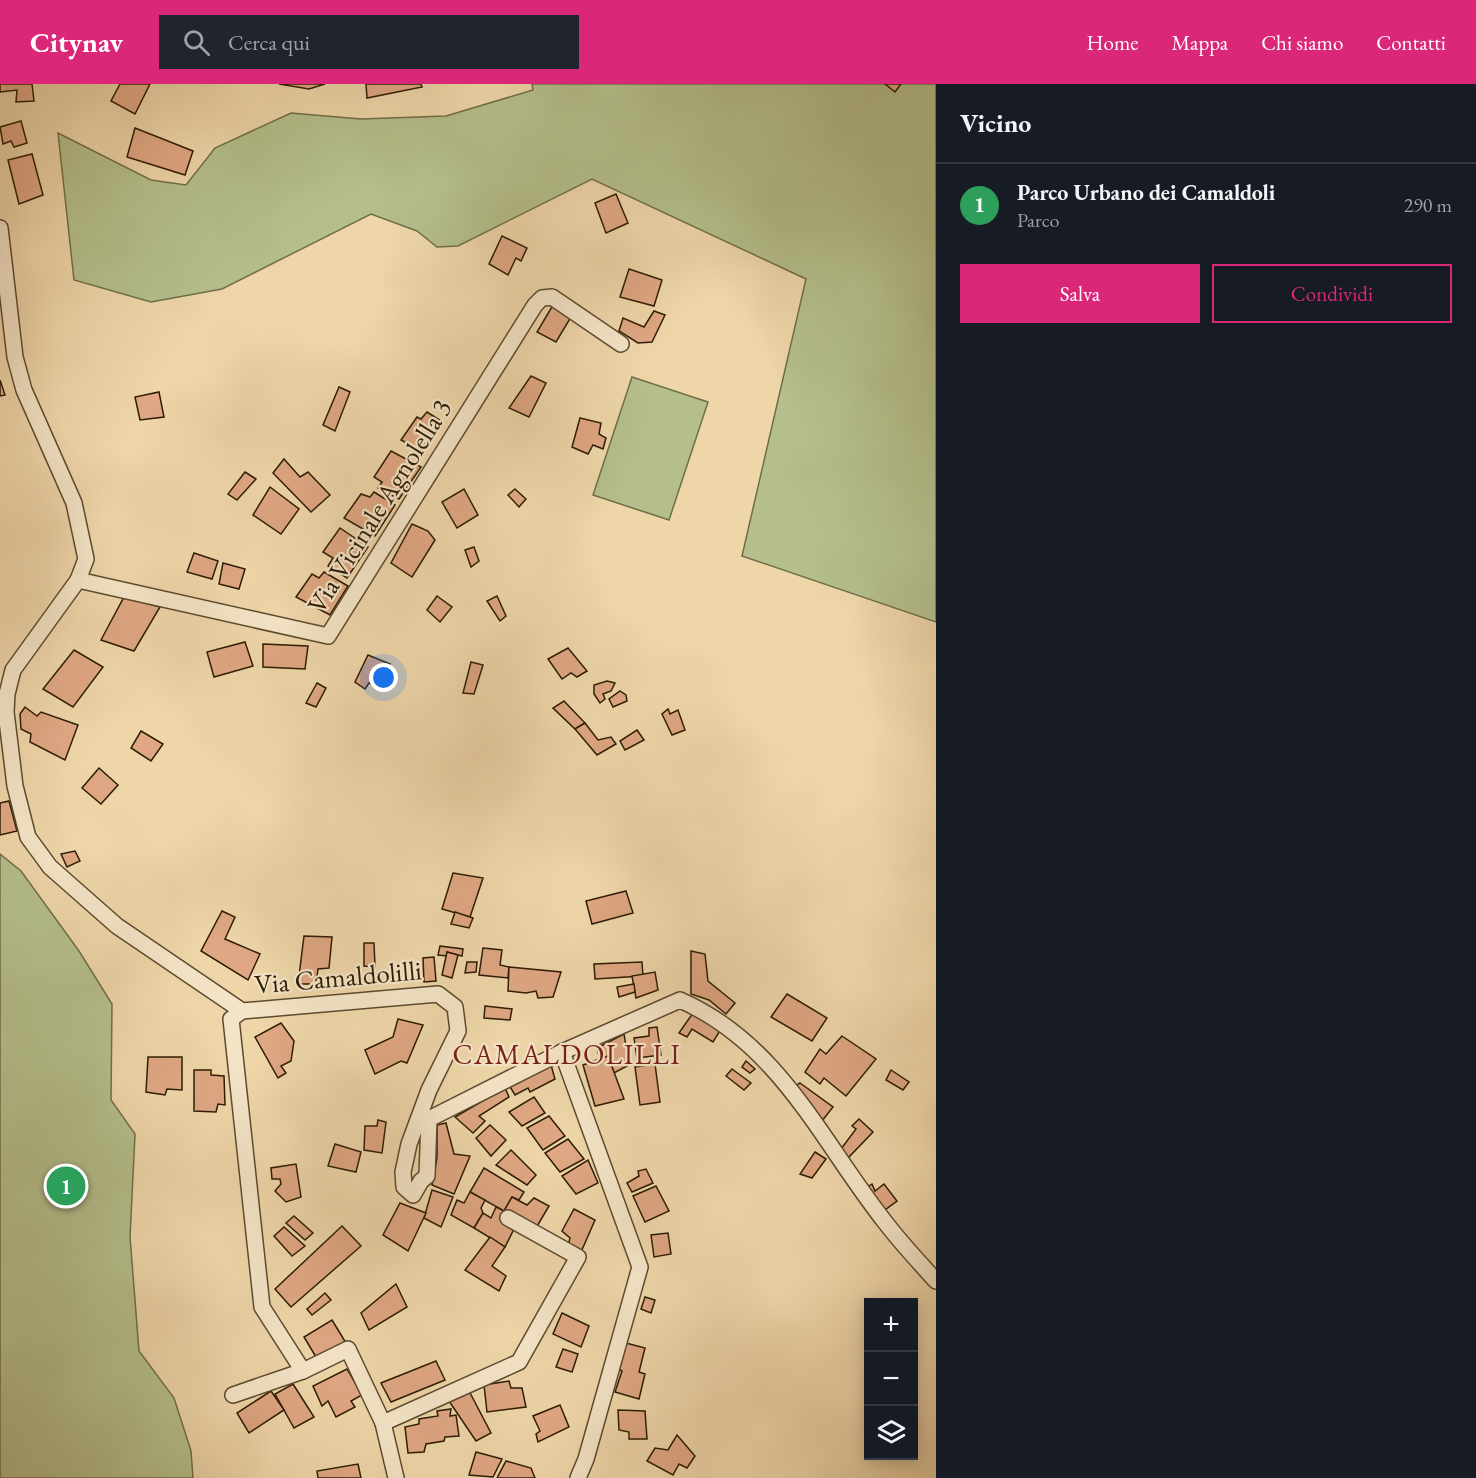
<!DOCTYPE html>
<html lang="it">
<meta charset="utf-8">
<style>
body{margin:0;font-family:"EB Garamond",serif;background:#20242c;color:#f1f3f6}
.controls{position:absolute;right:18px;bottom:18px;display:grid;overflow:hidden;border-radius:0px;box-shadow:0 3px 15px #0003}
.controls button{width:54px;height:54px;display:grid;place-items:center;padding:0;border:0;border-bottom:2px solid #363941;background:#171b24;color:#f1f3f6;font:30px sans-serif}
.you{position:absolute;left:384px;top:594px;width:21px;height:21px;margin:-15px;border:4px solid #fff;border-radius:50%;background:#1a73e8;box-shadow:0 0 0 9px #1a73e833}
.badge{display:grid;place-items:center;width:39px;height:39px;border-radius:50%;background:#db2777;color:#fff;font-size:20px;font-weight:700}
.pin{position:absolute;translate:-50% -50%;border:3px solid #fff;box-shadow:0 2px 6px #0006}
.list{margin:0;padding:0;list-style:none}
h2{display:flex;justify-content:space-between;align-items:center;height:78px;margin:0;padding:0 24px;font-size:26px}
h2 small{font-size:20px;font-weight:400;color:#9ea1a6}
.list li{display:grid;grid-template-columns:39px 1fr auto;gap:18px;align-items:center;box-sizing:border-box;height:84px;padding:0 24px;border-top:2px solid #363941}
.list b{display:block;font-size:22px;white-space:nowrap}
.list p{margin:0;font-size:20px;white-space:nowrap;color:#9ea1a6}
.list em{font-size:20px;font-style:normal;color:#9ea1a6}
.actions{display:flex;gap:12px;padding:18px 24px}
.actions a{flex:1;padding:14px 0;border:2px solid #db2777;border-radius:0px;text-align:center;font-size:21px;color:#db2777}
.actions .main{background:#db2777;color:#fff}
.icon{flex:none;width:33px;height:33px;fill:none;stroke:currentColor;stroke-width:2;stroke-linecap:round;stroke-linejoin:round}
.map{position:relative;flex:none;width:936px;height:1394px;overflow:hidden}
header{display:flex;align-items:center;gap:36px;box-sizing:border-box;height:84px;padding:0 30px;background:#db2777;color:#fff}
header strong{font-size:28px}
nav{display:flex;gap:33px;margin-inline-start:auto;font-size:21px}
.search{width:420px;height:54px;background:#20242c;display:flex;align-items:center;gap:15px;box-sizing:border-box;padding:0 21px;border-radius:0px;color:#9ea1a6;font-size:22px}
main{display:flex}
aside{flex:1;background:#171b24}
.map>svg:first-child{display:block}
.green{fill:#b4bf8c;stroke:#706e48;stroke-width:1.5}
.building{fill:#dfa783;stroke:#2d1c05;stroke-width:1.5}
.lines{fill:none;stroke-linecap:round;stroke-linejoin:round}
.street-casing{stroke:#5d4a2e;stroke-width:18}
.street{stroke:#f4e4c7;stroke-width:15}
.labels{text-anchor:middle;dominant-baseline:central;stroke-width:4.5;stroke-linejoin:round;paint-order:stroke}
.street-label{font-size:27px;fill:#2d1c05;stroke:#f4e4c7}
.neighbourhood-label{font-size:28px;letter-spacing:1.5px;fill:#7a1f14;stroke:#f4e4c7}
</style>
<header>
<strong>Citynav</strong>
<div class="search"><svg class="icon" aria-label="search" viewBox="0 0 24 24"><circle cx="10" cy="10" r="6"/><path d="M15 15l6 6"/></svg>Cerca qui</div>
<nav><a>Home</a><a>Mappa</a><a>Chi siamo</a><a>Contatti</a></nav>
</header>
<main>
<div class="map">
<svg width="936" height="1394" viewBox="0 0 936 1394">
<rect width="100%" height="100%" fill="#eed6a9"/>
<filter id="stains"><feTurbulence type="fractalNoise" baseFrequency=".00333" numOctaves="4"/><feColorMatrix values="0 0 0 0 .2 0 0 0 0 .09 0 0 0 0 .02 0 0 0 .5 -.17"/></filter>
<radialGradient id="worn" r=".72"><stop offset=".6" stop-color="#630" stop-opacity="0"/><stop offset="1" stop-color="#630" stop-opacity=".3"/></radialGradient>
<g class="green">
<polygon points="532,0 936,0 936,538 742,472 806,195 592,95 458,162 437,163 417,147 371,130 222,205 151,218 74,196 58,49 151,96 186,101 215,64 291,29 361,35 446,32 533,6"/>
<polygon points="632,293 708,318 669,436 593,411"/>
<polygon points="0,770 21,787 79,867 112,920 111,1016 135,1050 130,1153 139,1267 174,1314 191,1367 193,1394 0,1394"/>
</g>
<g class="building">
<polygon points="0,0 32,0 34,17 16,18 17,6 0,8"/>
<polygon points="120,0 150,0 135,30 111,17"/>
<polygon points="279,0 325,0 309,5"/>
<polygon points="366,0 421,0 422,3 367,14"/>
<polygon points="885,0 901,0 895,8"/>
<polygon points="21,37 27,59 14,63 11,57 3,60 0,43"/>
<polygon points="135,44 193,67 185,91 127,73"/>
<polygon points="32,70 43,111 19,120 8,76"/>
<polygon points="616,110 628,139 606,149 595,119"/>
<polygon points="502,152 527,164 521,177 516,174 508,191 489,180"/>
<polygon points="629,185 662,196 654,222 620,213"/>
<polygon points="553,221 571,233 556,258 537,248"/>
<polygon points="654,227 665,231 652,258 638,259 619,247 623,234 644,243"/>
<polygon points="531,292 546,299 529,333 509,324"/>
<polygon points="0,296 5,311 0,312"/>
<polygon points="339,303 350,308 335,347 323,341"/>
<polygon points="159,308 164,333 140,336 135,313"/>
<polygon points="427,328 441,337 421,367 401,356 417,333 421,335"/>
<polygon points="580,334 601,339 599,350 606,354 603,365 593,361 588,370 572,363"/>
<polygon points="391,367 421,383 399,415 378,404 382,398 374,393"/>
<polygon points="284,375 300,393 308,388 330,411 311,428 273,389"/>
<polygon points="245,388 256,395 237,416 228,410"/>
<polygon points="270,403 299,425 281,450 253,431"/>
<polygon points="464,405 478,431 457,444 442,418"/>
<polygon points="515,405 526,415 519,423 508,411"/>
<polygon points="374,408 395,421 375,452 344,434 361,410 370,413"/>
<polygon points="412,440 428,447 435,456 412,493 391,479"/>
<polygon points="340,444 368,463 347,494 328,482 333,474 323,468"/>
<polygon points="474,463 479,477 471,483 465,466"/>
<polygon points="194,469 218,477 212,495 187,488"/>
<polygon points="223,479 245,485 239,505 219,500"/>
<polygon points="324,488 348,502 330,531 296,513 312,490 319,494"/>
<polygon points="437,512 452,523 440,538 427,526"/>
<polygon points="497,512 506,532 500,537 487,517"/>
<polygon points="124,513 160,523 134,567 101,556"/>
<polygon points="245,558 253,582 214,593 207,568"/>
<polygon points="263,560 308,562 305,585 263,583"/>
<polygon points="568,564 587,587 577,593 571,589 562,595 548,575"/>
<polygon points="74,566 103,583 73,623 43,605"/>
<polygon points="368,571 390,580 379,603 369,599 365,605 355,598"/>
<polygon points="471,578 483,581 474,610 463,609"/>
<polygon points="607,597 615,599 611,607 603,610 605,615 600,619 594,610 594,601"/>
<polygon points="317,599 326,604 316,623 306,619"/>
<polygon points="620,607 626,611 627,617 613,623 609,615"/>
<polygon points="564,617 585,639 575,645 553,624"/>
<polygon points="25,623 37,632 41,628 78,641 65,676 30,658 31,650 21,645 20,630"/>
<polygon points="668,625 670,630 678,626 685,646 672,651 662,630"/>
<polygon points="585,639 598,656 611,653 616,660 597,671 575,645"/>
<polygon points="637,646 644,656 625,666 620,657"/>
<polygon points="141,647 163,660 151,677 131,664"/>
<polygon points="99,684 118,701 101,720 82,704"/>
<polygon points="9,717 17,747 0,751 0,719"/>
<polygon points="75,767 80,777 67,783 61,770"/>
<polygon points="453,789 483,794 470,833 442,825"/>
<polygon points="626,807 633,829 592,840 586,817"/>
<polygon points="222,827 235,833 225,855 260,870 248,896 201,867"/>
<polygon points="455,828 473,834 469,844 451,840"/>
<polygon points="304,852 332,853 329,884 318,885 316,900 298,900"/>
<polygon points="364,859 374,859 375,883 364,882"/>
<polygon points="440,862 463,865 462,872 447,868 447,872 438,871"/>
<polygon points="483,864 502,866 500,881 509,883 508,894 479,891"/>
<polygon points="691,867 705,870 708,897 735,919 726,930 709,916 691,910"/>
<polygon points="447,868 458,871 452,894 442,891"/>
<polygon points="434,873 436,897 424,898 423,874"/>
<polygon points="467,878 477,878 476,888 465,889"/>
<polygon points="642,878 643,892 595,895 594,880"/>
<polygon points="509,883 561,888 553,913 538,914 536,907 526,909 508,907"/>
<polygon points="655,888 658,906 636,914 632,892"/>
<polygon points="634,900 635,908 619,913 617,903"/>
<polygon points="787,910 827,934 812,957 771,933"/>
<polygon points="485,922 512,925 510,936 484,934"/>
<polygon points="693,929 721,945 713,958 692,945 687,953 679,949"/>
<polygon points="398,935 423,941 407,979 401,977 375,990 365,966 393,953"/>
<polygon points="281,939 294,957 291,977 281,982 286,989 278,994 255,953"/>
<polygon points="657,943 661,971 637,974 634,954 649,952 649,944"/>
<polygon points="624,950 629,981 614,989 608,972 600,975 597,964"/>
<polygon points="842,952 876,975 846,1012 824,994 820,1000 805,988 820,965 826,970"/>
<polygon points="608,972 624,1015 595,1022 583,981"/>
<polygon points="148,973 182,973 182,1006 167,1005 165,1011 146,1008"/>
<polygon points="746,977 755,985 750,989 742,983"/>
<polygon points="655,980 660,1018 640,1021 635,983"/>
<polygon points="551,981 555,995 530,1008 528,1004 515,1011 509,1001"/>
<polygon points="732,985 751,999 744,1006 726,992"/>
<polygon points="194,986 211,986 211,991 224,992 225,1021 218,1020 216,1028 194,1027"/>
<polygon points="891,986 909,998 903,1006 886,996"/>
<polygon points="800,999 833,1023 822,1037 796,1002"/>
<polygon points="505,1004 509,1013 479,1032 485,1037 473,1049 455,1033"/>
<polygon points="534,1013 545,1029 522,1042 509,1028"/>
<polygon points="549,1032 565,1052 543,1066 527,1044"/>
<polygon points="859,1035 873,1048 848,1074 841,1065 856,1045 852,1042"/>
<polygon points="378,1036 386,1038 382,1069 364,1066 365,1042 377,1042"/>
<polygon points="446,1039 454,1070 470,1072 454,1110 432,1101 437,1074 437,1041"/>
<polygon points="490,1041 506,1056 491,1072 476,1054"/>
<polygon points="568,1055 584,1075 560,1088 545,1069"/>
<polygon points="335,1060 361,1068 356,1088 328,1082"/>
<polygon points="511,1066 536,1091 527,1101 496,1081"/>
<polygon points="815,1068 826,1075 812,1094 800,1090"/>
<polygon points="588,1076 598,1099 576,1110 562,1092"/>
<polygon points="296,1080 301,1113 286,1118 275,1107 281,1100 280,1095 272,1095 271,1084"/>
<polygon points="484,1084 524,1108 519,1116 512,1113 504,1127 470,1108"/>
<polygon points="646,1085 653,1099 632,1108 627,1099 639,1092 638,1087"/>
<polygon points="872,1100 875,1107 884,1100 897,1117 882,1128 866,1104"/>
<polygon points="656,1102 669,1127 645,1138 633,1112"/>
<polygon points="432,1106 453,1113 441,1143 424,1134"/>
<polygon points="470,1108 485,1116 481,1124 483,1129 474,1144 451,1131 457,1116 464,1119"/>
<polygon points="512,1113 527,1121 534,1114 549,1122 536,1144 504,1127"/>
<polygon points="400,1119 426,1129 408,1167 383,1151"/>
<polygon points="496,1123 504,1127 502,1137 514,1145 505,1163 474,1144 483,1129 491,1134"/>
<polygon points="574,1125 595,1136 581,1168 568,1162 570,1154 562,1147"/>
<polygon points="294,1132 313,1149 305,1156 286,1139"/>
<polygon points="342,1142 361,1162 291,1223 275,1205"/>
<polygon points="284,1143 305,1162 292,1172 274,1152"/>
<polygon points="668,1149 671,1170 654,1173 651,1151"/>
<polygon points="490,1153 505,1163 492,1182 506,1192 499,1207 465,1186"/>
<polygon points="396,1200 407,1223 369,1246 361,1229"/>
<polygon points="325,1209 331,1216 312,1231 307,1225"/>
<polygon points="645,1213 655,1216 651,1229 641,1225"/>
<polygon points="562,1229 589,1242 581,1263 553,1250"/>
<polygon points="332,1236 346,1259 316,1273 304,1253"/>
<polygon points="626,1259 645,1264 639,1288 645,1290 639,1315 615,1308 622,1287 617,1284"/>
<polygon points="563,1265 578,1270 572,1288 556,1283"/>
<polygon points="436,1277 445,1296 391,1318 381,1299"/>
<polygon points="347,1285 362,1311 351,1317 355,1323 336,1333 328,1317 322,1322 313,1302"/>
<polygon points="509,1297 511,1304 522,1304 526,1323 487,1328 484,1301"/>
<polygon points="293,1300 314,1333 294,1344 275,1310"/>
<polygon points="271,1307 284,1326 249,1349 237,1329"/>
<polygon points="469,1307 491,1349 476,1357 449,1317"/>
<polygon points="560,1321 569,1343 538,1358 536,1350 540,1347 533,1332"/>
<polygon points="451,1325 450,1332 456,1331 459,1352 445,1353 444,1357 426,1360 424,1368 408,1369 405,1343 419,1340 419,1335 438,1332 437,1327"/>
<polygon points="618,1326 645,1327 647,1355 629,1355 629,1348 619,1346"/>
<polygon points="677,1351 695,1372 687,1384 679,1380 673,1391 647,1377 655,1364 668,1366"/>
<polygon points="476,1368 502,1375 493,1393 469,1391"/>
<polygon points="506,1377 531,1384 535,1394 497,1394"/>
<polygon points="358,1380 361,1394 318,1394 317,1387"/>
</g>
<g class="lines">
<defs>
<g id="street">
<polyline points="0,144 15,273 24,306 74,419 86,475 78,496 13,586 7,610 6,628 15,702 28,753 50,783 117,842 242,927"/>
<polyline points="78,496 328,552 535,221 542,214 552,213 621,260"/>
<polyline points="562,968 640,1183 586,1375 578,1394"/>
<path d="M303,1287L262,1223L231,935L242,927L438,910L455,923L458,947L429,1006L409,1060L403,1088L404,1103L413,1111L421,1097L427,1092L429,1035L562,968L680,916C780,960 821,1057 885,1138C901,1159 919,1178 936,1197"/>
<polyline points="233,1311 303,1287 348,1265 383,1339 396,1394"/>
<polyline points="383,1339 519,1278 578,1173 508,1134"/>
</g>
</defs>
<use href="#street" class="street-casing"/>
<use href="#street" class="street"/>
</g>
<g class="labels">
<g class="street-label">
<text transform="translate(379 422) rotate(-58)">Via Vicinale Agnolella 3</text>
<text transform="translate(338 893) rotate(-5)">Via Camaldolilli</text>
</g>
<g class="neighbourhood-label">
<text x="567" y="970">CAMALDOLILLI</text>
</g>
</g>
<rect width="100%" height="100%" filter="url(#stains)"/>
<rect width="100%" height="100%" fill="url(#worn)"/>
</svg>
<div class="controls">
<button>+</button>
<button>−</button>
<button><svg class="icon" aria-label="layers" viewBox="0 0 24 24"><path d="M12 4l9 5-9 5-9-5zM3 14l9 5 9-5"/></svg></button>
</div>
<div class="you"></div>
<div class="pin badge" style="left:66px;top:1102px;background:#2e9e5b">1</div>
</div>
<aside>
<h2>Vicino<small></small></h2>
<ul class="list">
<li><span class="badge" style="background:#2e9e5b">1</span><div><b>Parco Urbano dei Camaldoli</b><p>Parco</p></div><em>290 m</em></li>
</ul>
<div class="actions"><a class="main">Salva</a><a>Condividi</a></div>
</aside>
</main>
